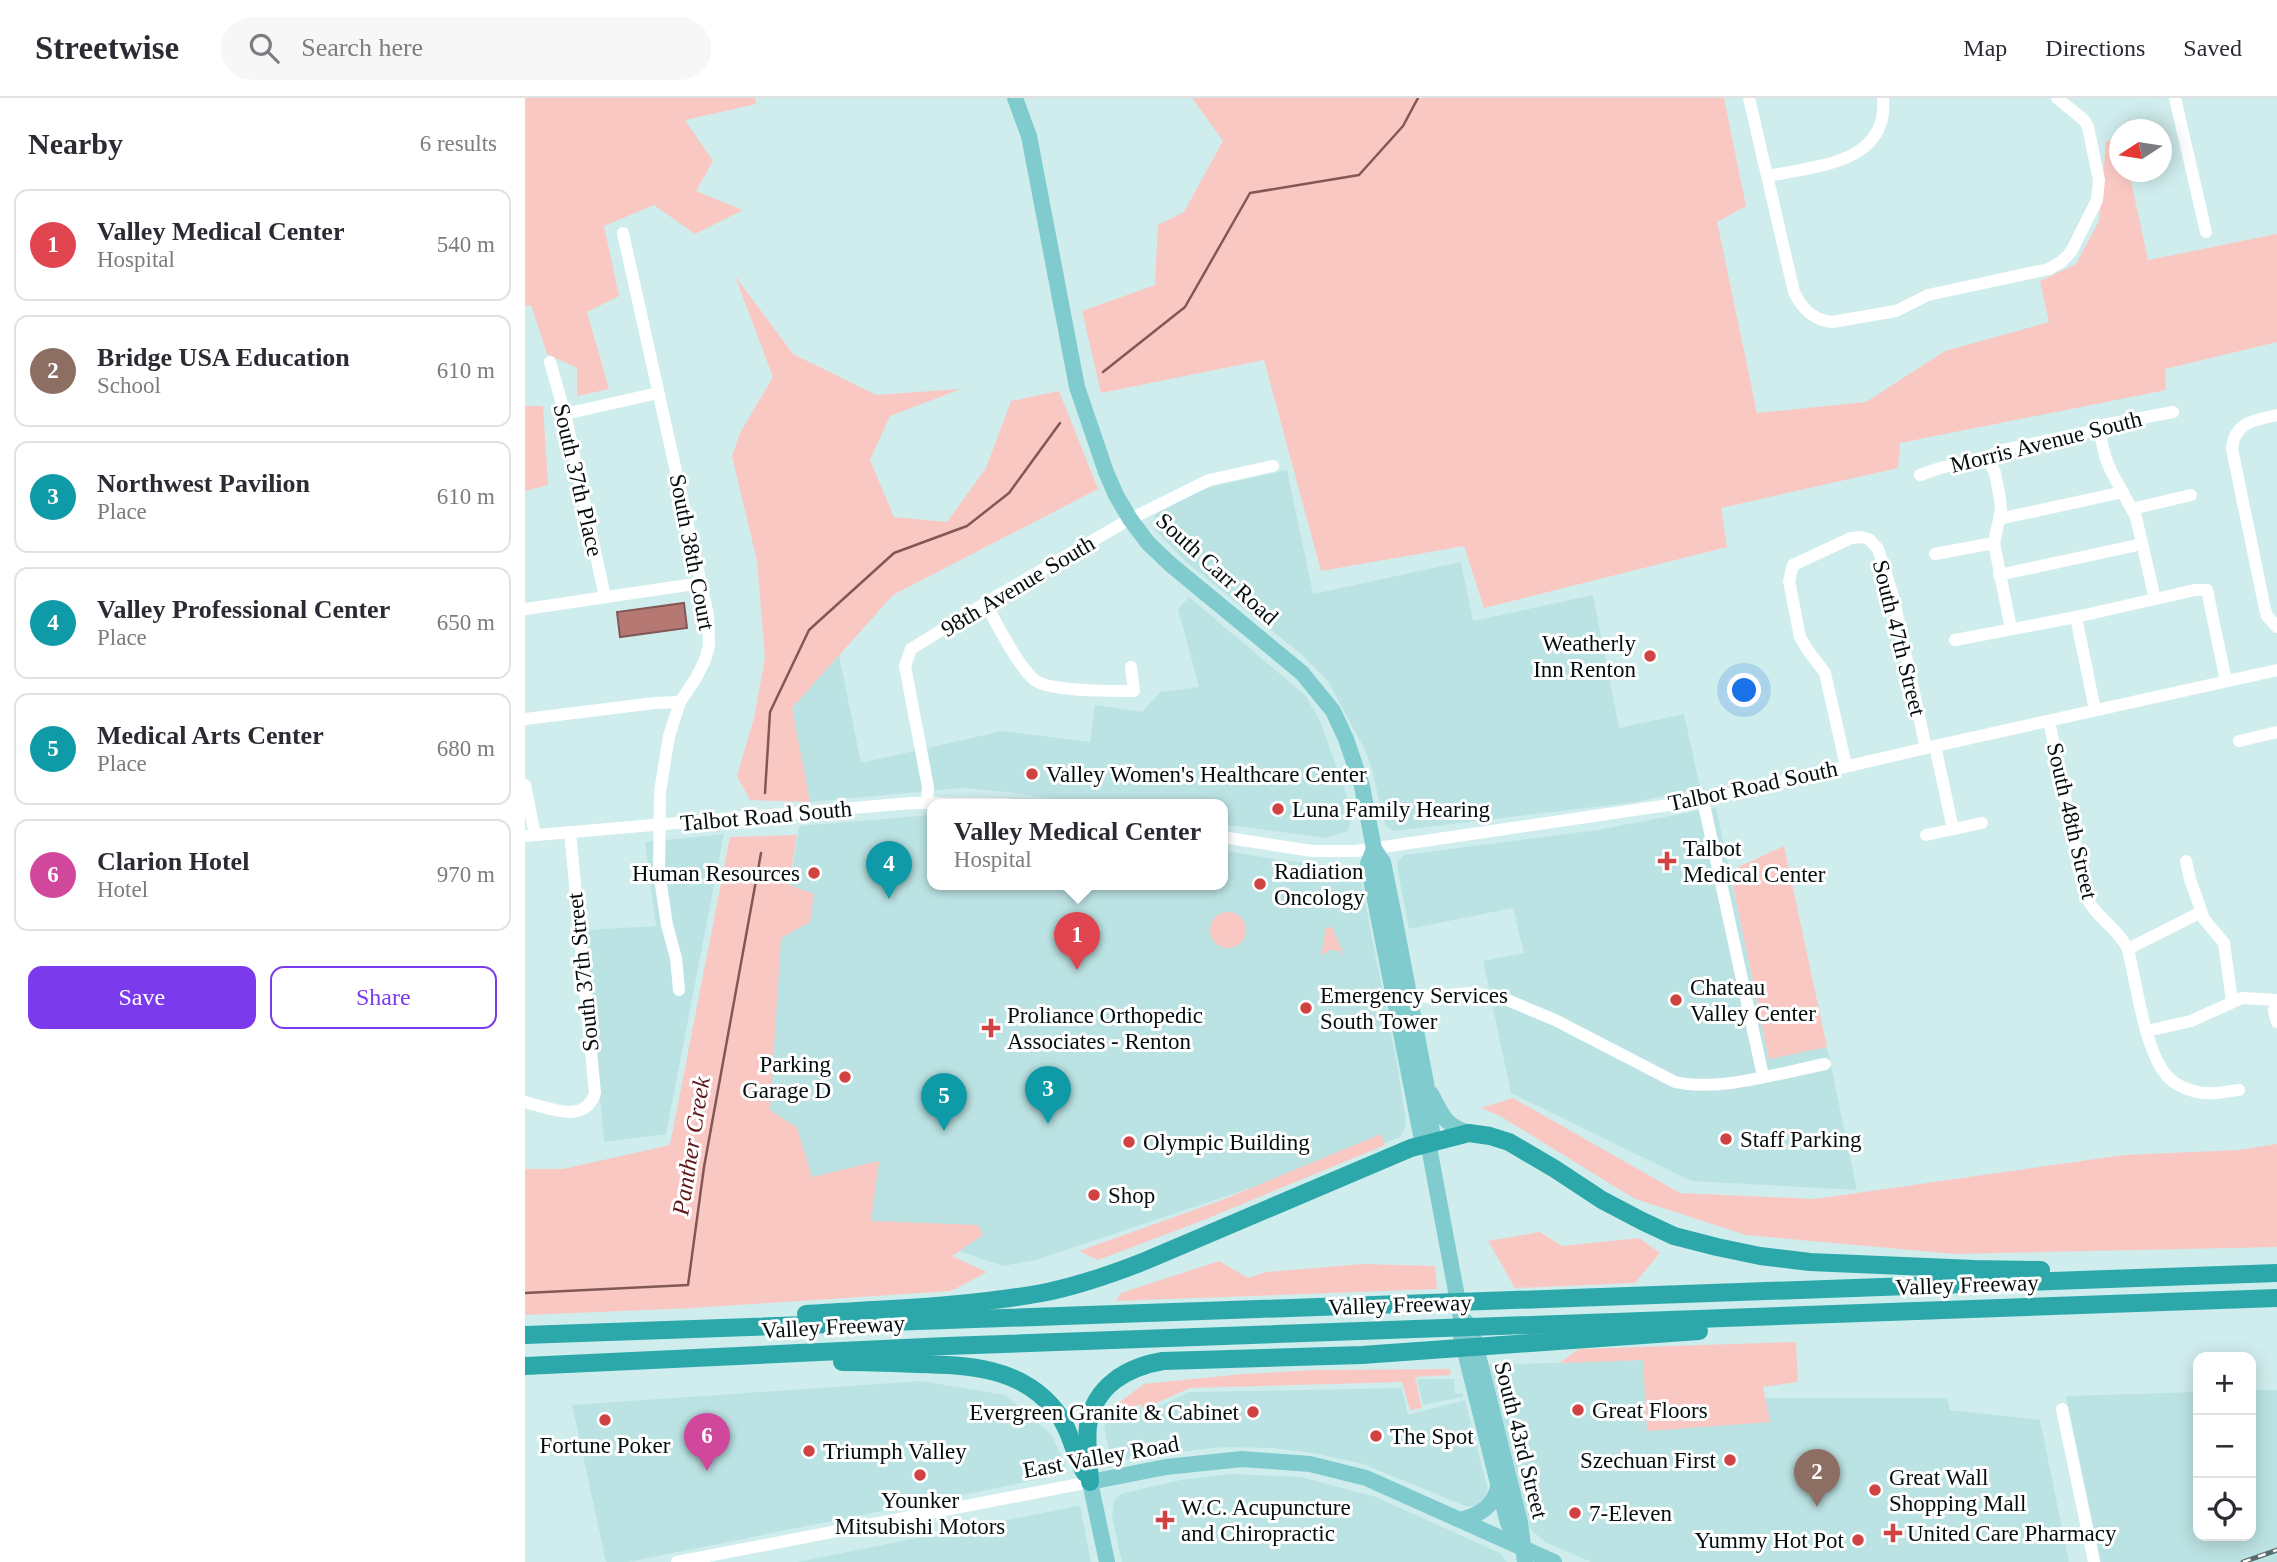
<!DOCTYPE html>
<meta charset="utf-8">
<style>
body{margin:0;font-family:Georgia,serif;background:#f7f7f7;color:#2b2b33}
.controls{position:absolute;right:21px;bottom:21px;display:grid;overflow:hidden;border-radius:14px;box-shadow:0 4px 18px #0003}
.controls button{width:63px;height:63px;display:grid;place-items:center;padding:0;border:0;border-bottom:2px solid #e1e1e2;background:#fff;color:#2b2b33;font:35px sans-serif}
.compass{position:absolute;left:1584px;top:21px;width:63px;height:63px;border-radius:50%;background:#fff;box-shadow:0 4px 18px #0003;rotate:258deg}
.you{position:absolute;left:1220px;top:593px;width:24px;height:24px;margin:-18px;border:5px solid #fff;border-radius:50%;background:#1a73e8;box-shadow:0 0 0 10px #1a73e833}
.badge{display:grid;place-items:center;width:46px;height:46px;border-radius:50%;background:#7c3aed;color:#fff;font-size:23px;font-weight:700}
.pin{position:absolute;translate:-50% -58px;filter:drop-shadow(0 2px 4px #0008)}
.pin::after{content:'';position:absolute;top:37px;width:24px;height:21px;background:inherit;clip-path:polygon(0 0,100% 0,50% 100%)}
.popup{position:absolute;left:402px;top:701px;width:301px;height:91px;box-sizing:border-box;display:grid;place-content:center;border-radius:14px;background:#fff;filter:drop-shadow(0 2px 5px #0005);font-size:23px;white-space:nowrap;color:#7c7c81}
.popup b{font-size:26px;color:#2b2b33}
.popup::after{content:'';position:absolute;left:50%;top:100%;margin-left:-14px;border:14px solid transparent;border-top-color:#fff}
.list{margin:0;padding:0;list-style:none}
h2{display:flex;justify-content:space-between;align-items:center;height:91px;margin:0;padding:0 28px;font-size:30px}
h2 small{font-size:23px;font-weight:400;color:#7c7c81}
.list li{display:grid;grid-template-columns:46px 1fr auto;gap:21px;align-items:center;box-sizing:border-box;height:112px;margin:0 14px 14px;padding:0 14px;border:2px solid #e1e1e2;border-radius:14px}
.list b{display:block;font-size:26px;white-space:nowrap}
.list p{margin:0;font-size:23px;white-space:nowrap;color:#7c7c81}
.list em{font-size:23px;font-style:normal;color:#7c7c81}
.actions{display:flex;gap:14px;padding:21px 28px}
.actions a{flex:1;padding:16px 0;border:2px solid #7c3aed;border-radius:14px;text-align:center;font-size:24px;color:#7c3aed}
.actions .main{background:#7c3aed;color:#fff}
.icon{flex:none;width:38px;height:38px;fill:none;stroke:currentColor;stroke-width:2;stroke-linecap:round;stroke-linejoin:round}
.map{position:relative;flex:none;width:1752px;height:1464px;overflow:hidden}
header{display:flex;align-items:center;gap:42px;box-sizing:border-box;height:98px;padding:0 35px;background:#fff;border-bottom:2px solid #e1e1e2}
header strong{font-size:33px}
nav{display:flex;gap:38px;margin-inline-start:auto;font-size:24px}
.search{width:490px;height:63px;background:#f7f7f7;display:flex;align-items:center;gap:18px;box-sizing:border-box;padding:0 24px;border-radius:38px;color:#7c7c81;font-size:26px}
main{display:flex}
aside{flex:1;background:#fff}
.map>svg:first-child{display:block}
.built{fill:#bce3e4}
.green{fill:#fac8c3}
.water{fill:#b67873;stroke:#815855;stroke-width:2}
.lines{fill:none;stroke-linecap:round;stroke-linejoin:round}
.stream{stroke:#815855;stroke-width:2.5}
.minor{stroke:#fff;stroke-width:12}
.major{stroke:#80cbcd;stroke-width:16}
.highway{stroke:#2ca8ab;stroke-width:18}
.rail-casing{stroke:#596a6a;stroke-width:5}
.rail{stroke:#fff;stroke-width:2.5;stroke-dasharray:8;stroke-linecap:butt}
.poi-dot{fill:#d14242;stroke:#fff;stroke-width:2.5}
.labels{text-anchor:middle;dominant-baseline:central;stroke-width:6;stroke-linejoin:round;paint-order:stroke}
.street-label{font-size:23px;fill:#050e0e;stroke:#fff}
.poi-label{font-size:23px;fill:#050e0e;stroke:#fff;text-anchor:start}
.water-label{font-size:24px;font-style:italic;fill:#641819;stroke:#fff}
</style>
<header>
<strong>Streetwise</strong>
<div class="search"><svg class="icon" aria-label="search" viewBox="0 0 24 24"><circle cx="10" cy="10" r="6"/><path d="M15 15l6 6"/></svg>Search here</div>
<nav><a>Map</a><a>Directions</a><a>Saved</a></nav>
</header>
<main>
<aside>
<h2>Nearby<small>6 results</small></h2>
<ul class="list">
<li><span class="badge" style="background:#e0444e">1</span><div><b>Valley Medical Center</b><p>Hospital</p></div><em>540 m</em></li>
<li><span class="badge" style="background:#8d6e63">2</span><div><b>Bridge USA Education</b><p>School</p></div><em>610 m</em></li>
<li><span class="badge" style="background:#0f9aa8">3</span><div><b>Northwest Pavilion</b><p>Place</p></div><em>610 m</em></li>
<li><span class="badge" style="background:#0f9aa8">4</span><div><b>Valley Professional Center</b><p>Place</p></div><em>650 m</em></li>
<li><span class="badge" style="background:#0f9aa8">5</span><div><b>Medical Arts Center</b><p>Place</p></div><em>680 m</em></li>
<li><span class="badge" style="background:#d1479c">6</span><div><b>Clarion Hotel</b><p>Hotel</p></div><em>970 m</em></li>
</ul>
<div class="actions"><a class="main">Save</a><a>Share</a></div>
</aside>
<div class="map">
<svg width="1752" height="1464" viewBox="0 0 1752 1464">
<rect width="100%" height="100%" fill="#d0eded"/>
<g class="built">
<polygon points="762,372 788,496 936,464 948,523 1068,497 1094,630 1159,616 1175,690 1111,704 868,733 862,729 858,722 848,675 841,654 803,583 777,557 661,464 630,432 628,425 631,416 674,393 690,388"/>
<polygon points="664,499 780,597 795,623 824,704 826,721 823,733 801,740 697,726 697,706 559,706 483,694 437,690 285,704 267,610 314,557 336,665 477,633 565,644 570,607 617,614 635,594 674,589 653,511"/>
<polygon points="1191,709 1244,960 1302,949 1332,1092 1166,1083 986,995 958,863 999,855 988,810 884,831 872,769 873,763 879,757 1073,732"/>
<polygon points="407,717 407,786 697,786 697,752 754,762 830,770 835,778 872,965 881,1024 879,1033 874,1040 511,1162 478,1168 219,1080 274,728"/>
<polygon points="199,736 141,1036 79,1044 60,832 131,828 120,744"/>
<polygon points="1119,1262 1122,1333 1244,1324 1239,1300 1422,1300 1425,1312 1515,1322 1544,1464 1066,1464 1022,1445 1006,1432 964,1267"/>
<polygon points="892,1281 929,1281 930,1296 938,1295 938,1299 898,1307"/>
<polygon points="396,1283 480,1297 527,1337 541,1369 536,1377 103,1464 81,1464 47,1307"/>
<polygon points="877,1290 883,1317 940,1302 963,1392 960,1402 952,1408 940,1408 838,1366 788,1355 747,1350 699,1349 678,1351 586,1364 579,1327 615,1309 617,1316 665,1294"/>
<polygon points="1726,1292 1752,1292 1752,1464 1576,1464 1541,1298 1673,1294 1673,1438 1726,1438"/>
<polygon points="705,1376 776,1379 851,1399 975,1455 982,1464 597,1464 587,1418 589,1403 595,1396 656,1382"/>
<polygon points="555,1408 566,1464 272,1464 552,1408"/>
</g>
<g class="green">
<polygon points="0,0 230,0 231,6 160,22 188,63 171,93 218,112 170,136 129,107 79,128 94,198 62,214 84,291 52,298 52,270 22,256 6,207 0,208"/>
<polygon points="667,0 1199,0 1221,108 1192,124 1232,315 1341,304 1420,253 1524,224 1515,183 1551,166 1574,123 1581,44 1594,38 1594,74 1604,74 1623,162 1752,136 1752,244 1640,271 1641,292 1375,345 1373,370 1196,410 1202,449 959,510 939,448 796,473 739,262 576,295 557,213 630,187 633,127 659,114 698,43"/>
<polygon points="210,178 268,256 351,297 436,291 365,318 345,362 369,419 422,424 461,370 486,303 534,293 573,391 368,497 267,610 285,704 225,702 212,678 229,620 240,560 232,463 207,358 216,333 248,279"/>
<polygon points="0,308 18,308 23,387 0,393"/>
<polygon points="272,737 264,787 289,796 285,824 256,840 245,1012 272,1030 287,1079 354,1063 346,1123 453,1127 458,1137 427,1158 462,1174 426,1193 168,1210 0,1217 0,1071 38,1071 145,1047 205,739"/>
<polygon points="1259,748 1302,949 1244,961 1205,773"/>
<circle cx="703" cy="832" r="18"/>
<polygon points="807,829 819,857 816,856 816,853 804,852 796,858 801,830"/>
<polygon points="988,1000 1155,1095 1290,1101 1599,1057 1714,1052 1752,1046 1752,1149 1430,1156 1221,1137 1110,1101 975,1018 956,1010"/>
<polygon points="856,1036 860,1047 671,1125 573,1162 554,1153 697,1102"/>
<polygon points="1015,1134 1037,1148 1114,1140 1135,1155 1110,1185 990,1190 963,1143"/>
<polygon points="694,1163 723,1180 741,1174 838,1166 910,1168 912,1191 591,1203 596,1195"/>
<polygon points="1271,1244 1273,1284 1238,1289 1245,1324 1122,1333 1118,1262 1034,1265 1054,1251"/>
<polygon points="925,1271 926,1277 890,1279 897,1310 885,1312 877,1284 665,1290 618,1311 615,1306 599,1313 591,1307 619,1286 718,1276 791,1272"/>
</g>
<polygon class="water" points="159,505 162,530 95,539 92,514"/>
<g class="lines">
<g class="stream">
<polyline points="578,274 660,209 725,95 834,77 878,28 893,0"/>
<polyline points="240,695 245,614 284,532 369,455 442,428 484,395 535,325"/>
<polyline points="0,1195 163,1187 179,1069 236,755"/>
</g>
<g class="minor">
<path d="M1224,0L1269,194C1277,211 1288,222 1307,224L1371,213L1403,197L1524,171L1536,164L1546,154L1572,102L1574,82L1563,29L1559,22L1532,0"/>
<polyline points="1650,0 1681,134"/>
<path d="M1243,78C1290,68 1364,66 1358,0"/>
<polyline points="98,135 183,517 184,548 180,562 171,580 155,604 144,638 135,694 134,774 142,827 151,860 154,892"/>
<polyline points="25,264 40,316 80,499"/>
<polyline points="40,316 133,295"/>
<path d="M1752,317C1730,322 1709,324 1707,351L1740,511L1742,518L1752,529"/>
<polyline points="1573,328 1580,358 1586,373 1611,419 1630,501"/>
<polyline points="1462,359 1470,375 1475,401 1476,412 1469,445 1486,531"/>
<polyline points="1395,377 1415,370 1462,359 1477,352 1568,333 1573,328 1648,314"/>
<polyline points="1607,411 1666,397"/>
<polyline points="1474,421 1598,394"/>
<polyline points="1410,456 1469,445"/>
<polyline points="1474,477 1617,446"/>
<path d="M460,505C471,524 494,571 511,583C529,594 587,593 609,593L606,569"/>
<polyline points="0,511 176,485"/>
<polyline points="1551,519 1570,612"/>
<polyline points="1430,542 1551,519 1670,492 1682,492 1701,583"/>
<polyline points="0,621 130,605 155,604"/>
<path d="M1524,623L1561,798C1570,819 1593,830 1603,851C1611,884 1620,955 1643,979C1651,988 1669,995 1682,995C1692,996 1704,993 1714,992"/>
<polyline points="1714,643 1752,634"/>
<polyline points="1410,648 1428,731"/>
<polyline points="1321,668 1300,575 1282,551 1275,539 1264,483 1268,467 1326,440 1336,439 1344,441 1353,451 1368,498 1401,650"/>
<polyline points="0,687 10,737"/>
<polyline points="1178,702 1238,978"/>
<polyline points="402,704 403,689 380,568 386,551 460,505 605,421 684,382 748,368"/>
<polyline points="1401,737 1457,725"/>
<polyline points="0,738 386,705 482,706"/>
<polyline points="697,739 787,753 831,753 1178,702 1401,650 1752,572"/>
<polyline points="1661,763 1665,781 1679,821 1699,845 1707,903"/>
<polyline points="1603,851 1676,814"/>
<path d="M885,900L947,895L980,901L1030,922L1150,984C1194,994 1255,975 1300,966"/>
<polyline points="1751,902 1749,913 1752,924"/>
<polyline points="1622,933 1666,923 1717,900 1752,902"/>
<path d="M0,1004C24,1010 60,1027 70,995L45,734"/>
<polyline points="1537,1311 1569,1464"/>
<polyline points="152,1464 565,1384"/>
</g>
<g class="major">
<polyline points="490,0 504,38 552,289 581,374 591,397 605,421 623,445 645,466 777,575 808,613 821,641 837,688 849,751 858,764 869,818 901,985 907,1035 903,1044"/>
<polyline points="849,751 843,766 896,1037 903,1044 936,1220 934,1230 983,1425 997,1449"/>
<path d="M906,996C917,1017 920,1028 944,1035"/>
<polyline points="938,1221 946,1229 995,1424 1000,1464"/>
<path d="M935,1422C955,1417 970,1408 974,1386"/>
<polyline points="582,1464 565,1384 641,1369 717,1361 785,1366 841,1380 1029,1464"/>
</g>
<g class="highway">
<path d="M281,1216C360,1211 439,1209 517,1195C553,1188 587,1176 620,1163L886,1050L944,1035L965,1038L984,1044L1030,1071L1077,1102L1117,1123L1149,1138L1192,1149L1235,1158L1285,1164L1449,1171L1516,1172"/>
<polyline points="0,1237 1752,1175"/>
<path d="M317,1264C342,1264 367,1265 392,1266C443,1267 496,1269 530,1312C546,1331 548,1355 560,1375"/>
<polyline points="0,1268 421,1248 1752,1200"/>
<path d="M565,1384C564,1366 561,1346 563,1328C569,1288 602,1269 638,1263L837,1257L1174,1233"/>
</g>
<defs>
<polyline id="rail" points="1718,1464 1752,1452"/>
</defs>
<use href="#rail" class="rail-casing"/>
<use href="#rail" class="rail"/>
</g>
<g class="poi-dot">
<circle cx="1125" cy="558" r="7"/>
<circle cx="507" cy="676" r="7"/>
<circle cx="753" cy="711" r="7"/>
<path d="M1138.5 752.5h7v7h7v7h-7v7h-7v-7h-7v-7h7z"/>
<circle cx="289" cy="775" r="7"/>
<circle cx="735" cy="786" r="7"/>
<circle cx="1151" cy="902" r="7"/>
<circle cx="781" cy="910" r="7"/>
<path d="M462.5 919.5h7v7h7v7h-7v7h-7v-7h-7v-7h7z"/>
<circle cx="320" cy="979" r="7"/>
<circle cx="1201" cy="1041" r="7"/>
<circle cx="604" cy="1044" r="7"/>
<circle cx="569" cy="1097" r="7"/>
<circle cx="1053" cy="1312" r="7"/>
<circle cx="728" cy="1314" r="7"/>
<circle cx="80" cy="1322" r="7"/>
<circle cx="851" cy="1338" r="7"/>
<circle cx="284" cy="1353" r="7"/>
<circle cx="1205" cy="1362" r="7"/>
<circle cx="395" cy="1377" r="7"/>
<circle cx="1350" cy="1392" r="7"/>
<circle cx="1050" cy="1415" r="7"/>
<path d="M636.5 1411.5h7v7h7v7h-7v7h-7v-7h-7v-7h7z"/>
<path d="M1364.5 1424.5h7v7h7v7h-7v7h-7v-7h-7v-7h7z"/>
<circle cx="1333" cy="1442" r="7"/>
</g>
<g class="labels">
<g class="street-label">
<text transform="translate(1521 344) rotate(-14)">Morris Avenue South</text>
<text transform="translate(53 382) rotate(77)">South 37th Place</text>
<text transform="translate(167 454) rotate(79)">South 38th Court</text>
<text transform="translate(692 471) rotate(42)">South Carr Road</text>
<text transform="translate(493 488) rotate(-31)">98th Avenue South</text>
<text transform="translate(1374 540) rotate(76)">South 47th Street</text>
<text transform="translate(1228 688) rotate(-12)">Talbot Road South</text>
<text transform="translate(241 718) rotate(-5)">Talbot Road South</text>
<text transform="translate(1547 723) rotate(77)">South 48th Street</text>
<text transform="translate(58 874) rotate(-96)">South 37th Street</text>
<text transform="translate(1442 1187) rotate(-2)">Valley Freeway</text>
<text transform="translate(875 1207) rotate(-2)">Valley Freeway</text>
<text transform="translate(308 1229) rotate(-3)">Valley Freeway</text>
<text transform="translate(996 1342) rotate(76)">South 43rd Street</text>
<text transform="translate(576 1359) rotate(-10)">East Valley Road</text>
</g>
<g class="poi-label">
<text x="1111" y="545" text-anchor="end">Weatherly<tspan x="1111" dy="26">Inn Renton</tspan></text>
<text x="521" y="676">Valley Women's Healthcare Center</text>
<text x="767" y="711">Luna Family Hearing</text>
<text x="1158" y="750">Talbot<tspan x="1158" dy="26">Medical Center</tspan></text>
<text x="749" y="773">Radiation<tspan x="749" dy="26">Oncology</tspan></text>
<text x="275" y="775" text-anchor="end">Human Resources</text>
<text x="1165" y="889">Chateau<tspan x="1165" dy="26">Valley Center</tspan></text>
<text x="795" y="897">Emergency Services<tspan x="795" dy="26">South Tower</tspan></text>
<text x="482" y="917">Proliance Orthopedic<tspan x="482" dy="26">Associates - Renton</tspan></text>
<text x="306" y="966" text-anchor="end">Parking<tspan x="306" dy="26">Garage D</tspan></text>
<text x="1215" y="1041">Staff Parking</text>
<text x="618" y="1044">Olympic Building</text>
<text x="583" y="1097">Shop</text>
<text x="1067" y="1312">Great Floors</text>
<text x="714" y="1314" text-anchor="end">Evergreen Granite &amp; Cabinet</text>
<text x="865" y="1338">The Spot</text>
<text x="80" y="1347" text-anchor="middle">Fortune Poker</text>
<text x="298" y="1353">Triumph Valley</text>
<text x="1191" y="1362" text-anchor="end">Szechuan First</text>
<text x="1364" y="1379">Great Wall<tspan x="1364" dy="26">Shopping Mall</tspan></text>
<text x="395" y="1402" text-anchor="middle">Younker<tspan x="395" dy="26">Mitsubishi Motors</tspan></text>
<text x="656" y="1409">W.C. Acupuncture<tspan x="656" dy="26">and Chiropractic</tspan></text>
<text x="1064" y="1415">7-Eleven</text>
<text x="1382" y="1435">United Care Pharmacy</text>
<text x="1319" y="1442" text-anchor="end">Yummy Hot Pot</text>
</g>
<g class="water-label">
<text transform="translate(166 1048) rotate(-81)">Panther Creek</text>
</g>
</g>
</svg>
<div class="controls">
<button>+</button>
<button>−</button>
<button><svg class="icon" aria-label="locate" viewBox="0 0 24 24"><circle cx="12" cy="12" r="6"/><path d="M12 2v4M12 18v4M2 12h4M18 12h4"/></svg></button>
</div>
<svg class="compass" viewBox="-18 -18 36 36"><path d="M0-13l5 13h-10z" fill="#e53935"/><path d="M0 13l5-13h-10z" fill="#7c7c81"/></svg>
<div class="you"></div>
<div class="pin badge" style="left:552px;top:872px;background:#e0444e">1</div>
<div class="popup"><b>Valley Medical Center</b>Hospital</div>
<div class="pin badge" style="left:1292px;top:1409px;background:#8d6e63">2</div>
<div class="pin badge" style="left:523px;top:1026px;background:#0f9aa8">3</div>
<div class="pin badge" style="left:364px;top:801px;background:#0f9aa8">4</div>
<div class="pin badge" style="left:419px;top:1033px;background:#0f9aa8">5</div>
<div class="pin badge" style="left:182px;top:1373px;background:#d1479c">6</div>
</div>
</main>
